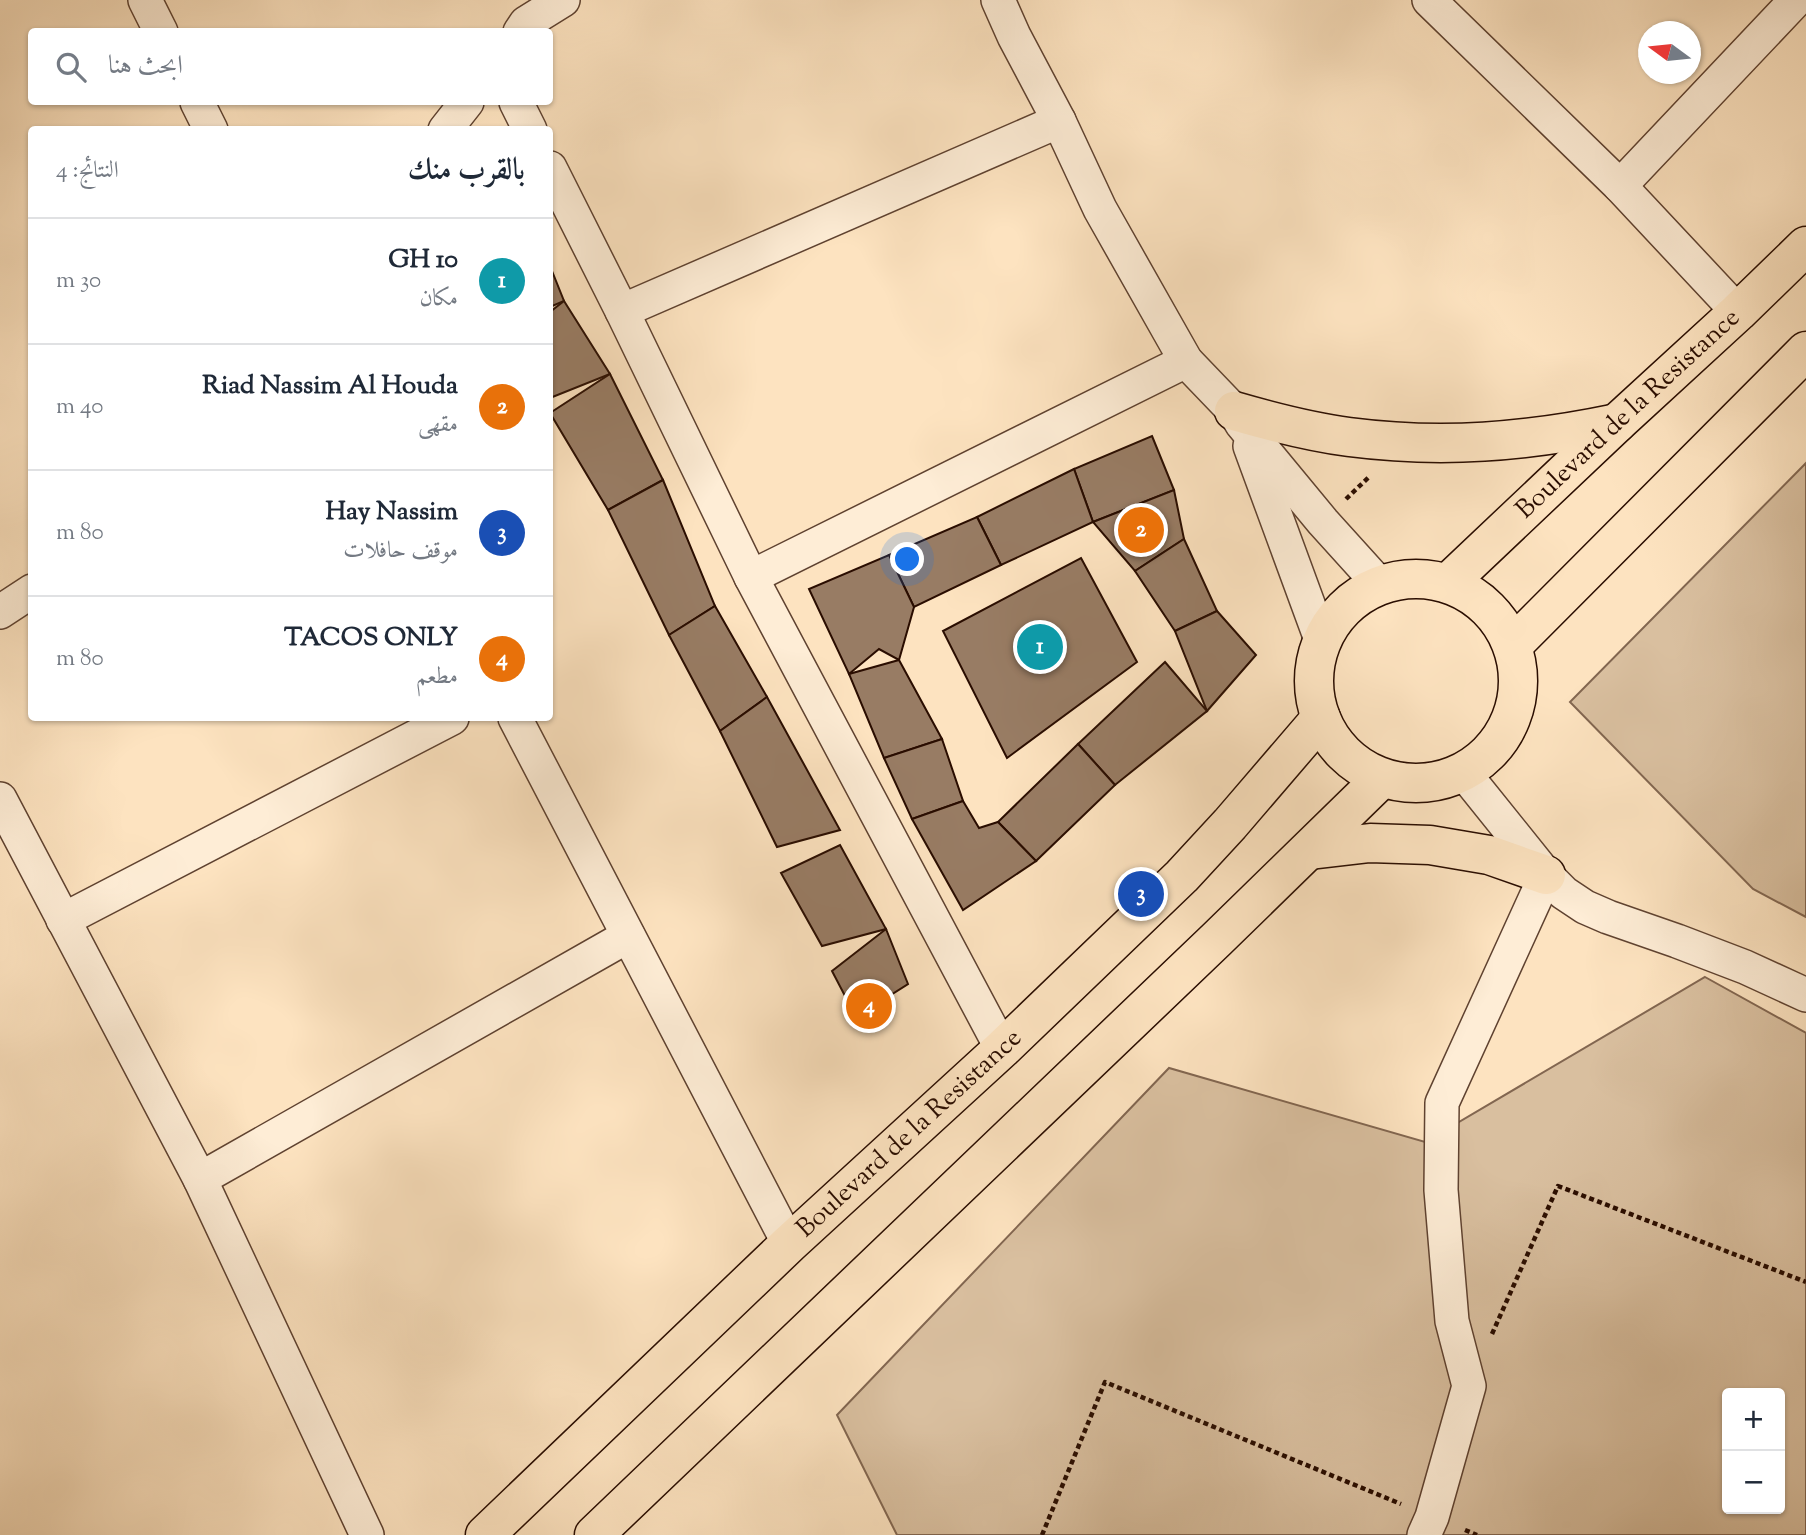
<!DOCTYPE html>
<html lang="ar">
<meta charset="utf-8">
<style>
body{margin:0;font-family:"Sorts Mill Goudy",Amiri,serif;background:#f2f2f3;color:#1f2937;direction:rtl}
.controls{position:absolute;right:21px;bottom:21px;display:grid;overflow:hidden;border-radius:7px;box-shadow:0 2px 5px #0004}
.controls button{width:63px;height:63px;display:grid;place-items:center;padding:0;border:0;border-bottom:2px solid #e0e1e3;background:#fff;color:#1f2937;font:35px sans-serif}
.compass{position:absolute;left:1638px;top:21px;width:63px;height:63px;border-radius:50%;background:#fff;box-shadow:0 2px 5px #0004;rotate:285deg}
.you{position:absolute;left:908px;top:560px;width:24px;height:24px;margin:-18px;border:5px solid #fff;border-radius:50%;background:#1a73e8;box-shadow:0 0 0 10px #1a73e833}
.badge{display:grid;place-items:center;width:46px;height:46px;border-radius:50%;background:#8f2418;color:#fff;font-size:23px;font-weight:700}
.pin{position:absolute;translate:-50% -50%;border:4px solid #fff;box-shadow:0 2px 7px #0006}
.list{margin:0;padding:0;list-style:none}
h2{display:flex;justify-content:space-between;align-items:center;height:91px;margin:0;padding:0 28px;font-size:30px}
h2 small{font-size:23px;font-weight:400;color:#747a83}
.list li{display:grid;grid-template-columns:46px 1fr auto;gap:21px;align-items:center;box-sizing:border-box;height:126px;padding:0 28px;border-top:2px solid #e0e1e3}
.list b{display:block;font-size:26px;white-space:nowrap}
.list p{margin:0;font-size:23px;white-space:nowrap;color:#747a83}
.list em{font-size:23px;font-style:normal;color:#747a83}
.icon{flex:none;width:38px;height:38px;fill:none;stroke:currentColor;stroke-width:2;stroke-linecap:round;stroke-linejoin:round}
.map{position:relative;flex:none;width:1806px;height:1535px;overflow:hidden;direction:ltr}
.search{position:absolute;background:#fff;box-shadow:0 2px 5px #0004;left:28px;top:28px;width:525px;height:77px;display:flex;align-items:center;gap:18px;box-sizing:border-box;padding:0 24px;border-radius:7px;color:#747a83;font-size:26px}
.panel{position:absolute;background:#fff;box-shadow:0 2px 5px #0004;left:28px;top:126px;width:525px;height:595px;border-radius:7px;direction:rtl}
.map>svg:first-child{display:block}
.green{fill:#d9bf9f;stroke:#826650;stroke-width:2;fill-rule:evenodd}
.building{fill:#987c64;stroke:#2a0d00;stroke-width:2}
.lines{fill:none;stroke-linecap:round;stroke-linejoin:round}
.minor-casing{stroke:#5f4230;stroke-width:36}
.major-casing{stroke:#2a0d00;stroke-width:41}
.path{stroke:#2a0d00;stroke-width:4.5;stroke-dasharray:5 3.5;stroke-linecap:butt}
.minor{stroke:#feedd6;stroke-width:33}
.major{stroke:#fde3c0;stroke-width:38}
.labels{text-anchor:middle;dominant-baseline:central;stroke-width:5;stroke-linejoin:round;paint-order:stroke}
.street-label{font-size:26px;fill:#2a0d00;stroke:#feedd6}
</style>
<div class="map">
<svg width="1806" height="1535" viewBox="0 0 1806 1535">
<rect width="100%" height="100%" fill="#fde3c0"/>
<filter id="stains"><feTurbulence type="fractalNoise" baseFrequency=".00286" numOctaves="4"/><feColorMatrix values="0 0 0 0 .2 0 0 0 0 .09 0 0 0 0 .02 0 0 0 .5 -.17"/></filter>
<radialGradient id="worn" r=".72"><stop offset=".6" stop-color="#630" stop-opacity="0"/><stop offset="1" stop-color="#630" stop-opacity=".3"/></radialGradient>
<g class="green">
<polygon points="1806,463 1806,917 1753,889 1570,702"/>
<path d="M1705,977L1806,1033V1535H897L837,1415L1169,1068L1425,1142ZM1727,1393H1780V1509H1727Z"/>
</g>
<g class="building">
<polygon points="550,266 564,301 550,307"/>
<polygon points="564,301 610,374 550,398 550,312"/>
<polygon points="610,374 663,480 608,510 550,413"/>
<polygon points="1152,436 1174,490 1093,522 1074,469"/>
<polygon points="1074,469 1093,522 1001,565 977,517"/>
<polygon points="663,480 715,606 669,635 608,510"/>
<polygon points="1174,490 1184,539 1135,571 1093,522"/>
<polygon points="977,517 1001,565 914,607 889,555"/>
<polygon points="1184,539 1217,611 1175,631 1135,571"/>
<polygon points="889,555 914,607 899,660 879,649 849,674 809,589"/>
<polygon points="1081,558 1137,662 1007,758 943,631"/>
<polygon points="715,606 767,697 720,731 669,635"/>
<polygon points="1217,611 1256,655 1207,711 1175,631"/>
<polygon points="899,660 942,739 884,758 849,674"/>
<polygon points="1165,662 1207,711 1115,785 1078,744"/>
<polygon points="767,697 840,830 777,847 720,731"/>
<polygon points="942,739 963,801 912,819 884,758"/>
<polygon points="1078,744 1115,785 1036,861 998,822"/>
<polygon points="963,801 979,828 998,822 1036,861 963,910 912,819"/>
<polygon points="840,845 886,929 822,946 781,873"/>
<polygon points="886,929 908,984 856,1017 832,971"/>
</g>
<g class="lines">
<defs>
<g id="minor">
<polyline points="145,0 161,32"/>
<polyline points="998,0 1014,36 1059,121 1100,209 1186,361 1234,411 1242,424 1323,522 1380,585"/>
<polyline points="1429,0 1620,186 1738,312"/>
<polyline points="520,32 526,23 563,0"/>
<polyline points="197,102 211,130"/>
<polyline points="516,102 530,130"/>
<polyline points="445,130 467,102"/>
<polyline points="550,168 622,311 751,577 1002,1049"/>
<polyline points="1620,186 1796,0"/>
<polyline points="622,311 1059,121"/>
<polyline points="1250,446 1322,642"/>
<polyline points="751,577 1186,361"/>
<polyline points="0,612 32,591"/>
<polyline points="515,718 789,1244"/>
<polyline points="1464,773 1546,875 1564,893 1585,907 1608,917 1677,941 1745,967 1806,995"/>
<polyline points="0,799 200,1179 367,1535"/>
<polyline points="63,920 452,718"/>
<polyline points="200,1179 628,936"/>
<polyline points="1424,1535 1432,1517 1469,1386 1452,1321 1441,1190 1442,1103 1546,875"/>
</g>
<g id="major">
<path d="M1234,411C1272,422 1310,432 1349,437C1442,449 1526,442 1617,423"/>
<circle cx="1416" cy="681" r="102"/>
<path id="s1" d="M1448,583L1617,423L1738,312L1806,246"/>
<polyline points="1513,645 1806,351"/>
<polyline points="1310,850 1370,843 1430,845 1489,855 1546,875"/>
<path id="s2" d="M485,1535L789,1244L1002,1049L1182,876L1230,824L1321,718"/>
<polyline points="594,1535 1217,939 1382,778"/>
</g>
</defs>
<use href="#minor" class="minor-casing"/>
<use href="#major" class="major-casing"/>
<g class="path">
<polyline points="1346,499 1370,476"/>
<polyline points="1492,1334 1558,1186 1806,1282"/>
<polyline points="1465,1530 1477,1535"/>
<polyline points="1042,1535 1105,1382 1401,1504"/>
</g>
<use href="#minor" class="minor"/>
<use href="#major" class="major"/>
</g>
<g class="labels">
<g class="street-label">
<text stroke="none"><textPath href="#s1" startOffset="247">Boulevard de la Resistance</textPath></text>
<text stroke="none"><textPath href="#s2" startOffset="584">Boulevard de la Resistance</textPath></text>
</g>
</g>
<rect width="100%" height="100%" filter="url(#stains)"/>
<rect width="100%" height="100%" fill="url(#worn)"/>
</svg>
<div class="controls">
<button>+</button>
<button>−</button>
</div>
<svg class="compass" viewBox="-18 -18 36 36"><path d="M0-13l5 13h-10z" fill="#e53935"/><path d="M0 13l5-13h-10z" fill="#747a83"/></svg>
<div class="you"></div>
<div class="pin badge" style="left:1040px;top:647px;background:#0f9aa8">1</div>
<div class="pin badge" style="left:1141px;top:530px;background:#e8710a">2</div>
<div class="pin badge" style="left:1141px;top:894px;background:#1a4fb4">3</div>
<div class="pin badge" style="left:869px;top:1006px;background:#e8710a">4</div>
<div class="search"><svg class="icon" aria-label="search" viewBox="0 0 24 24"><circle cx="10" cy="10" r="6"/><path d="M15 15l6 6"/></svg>ابحث هنا</div>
<section class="panel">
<h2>بالقرب منك<small>النتائج: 4</small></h2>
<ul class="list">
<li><span class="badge" style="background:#0f9aa8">1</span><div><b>GH 10</b><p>مكان</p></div><em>30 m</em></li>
<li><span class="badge" style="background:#e8710a">2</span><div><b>Riad Nassim Al Houda</b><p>مقهى</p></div><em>40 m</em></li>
<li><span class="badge" style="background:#1a4fb4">3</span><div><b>Hay Nassim</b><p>موقف حافلات</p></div><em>80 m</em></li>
<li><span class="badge" style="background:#e8710a">4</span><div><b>TACOS ONLY</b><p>مطعم</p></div><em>80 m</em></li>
</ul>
</section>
</div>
